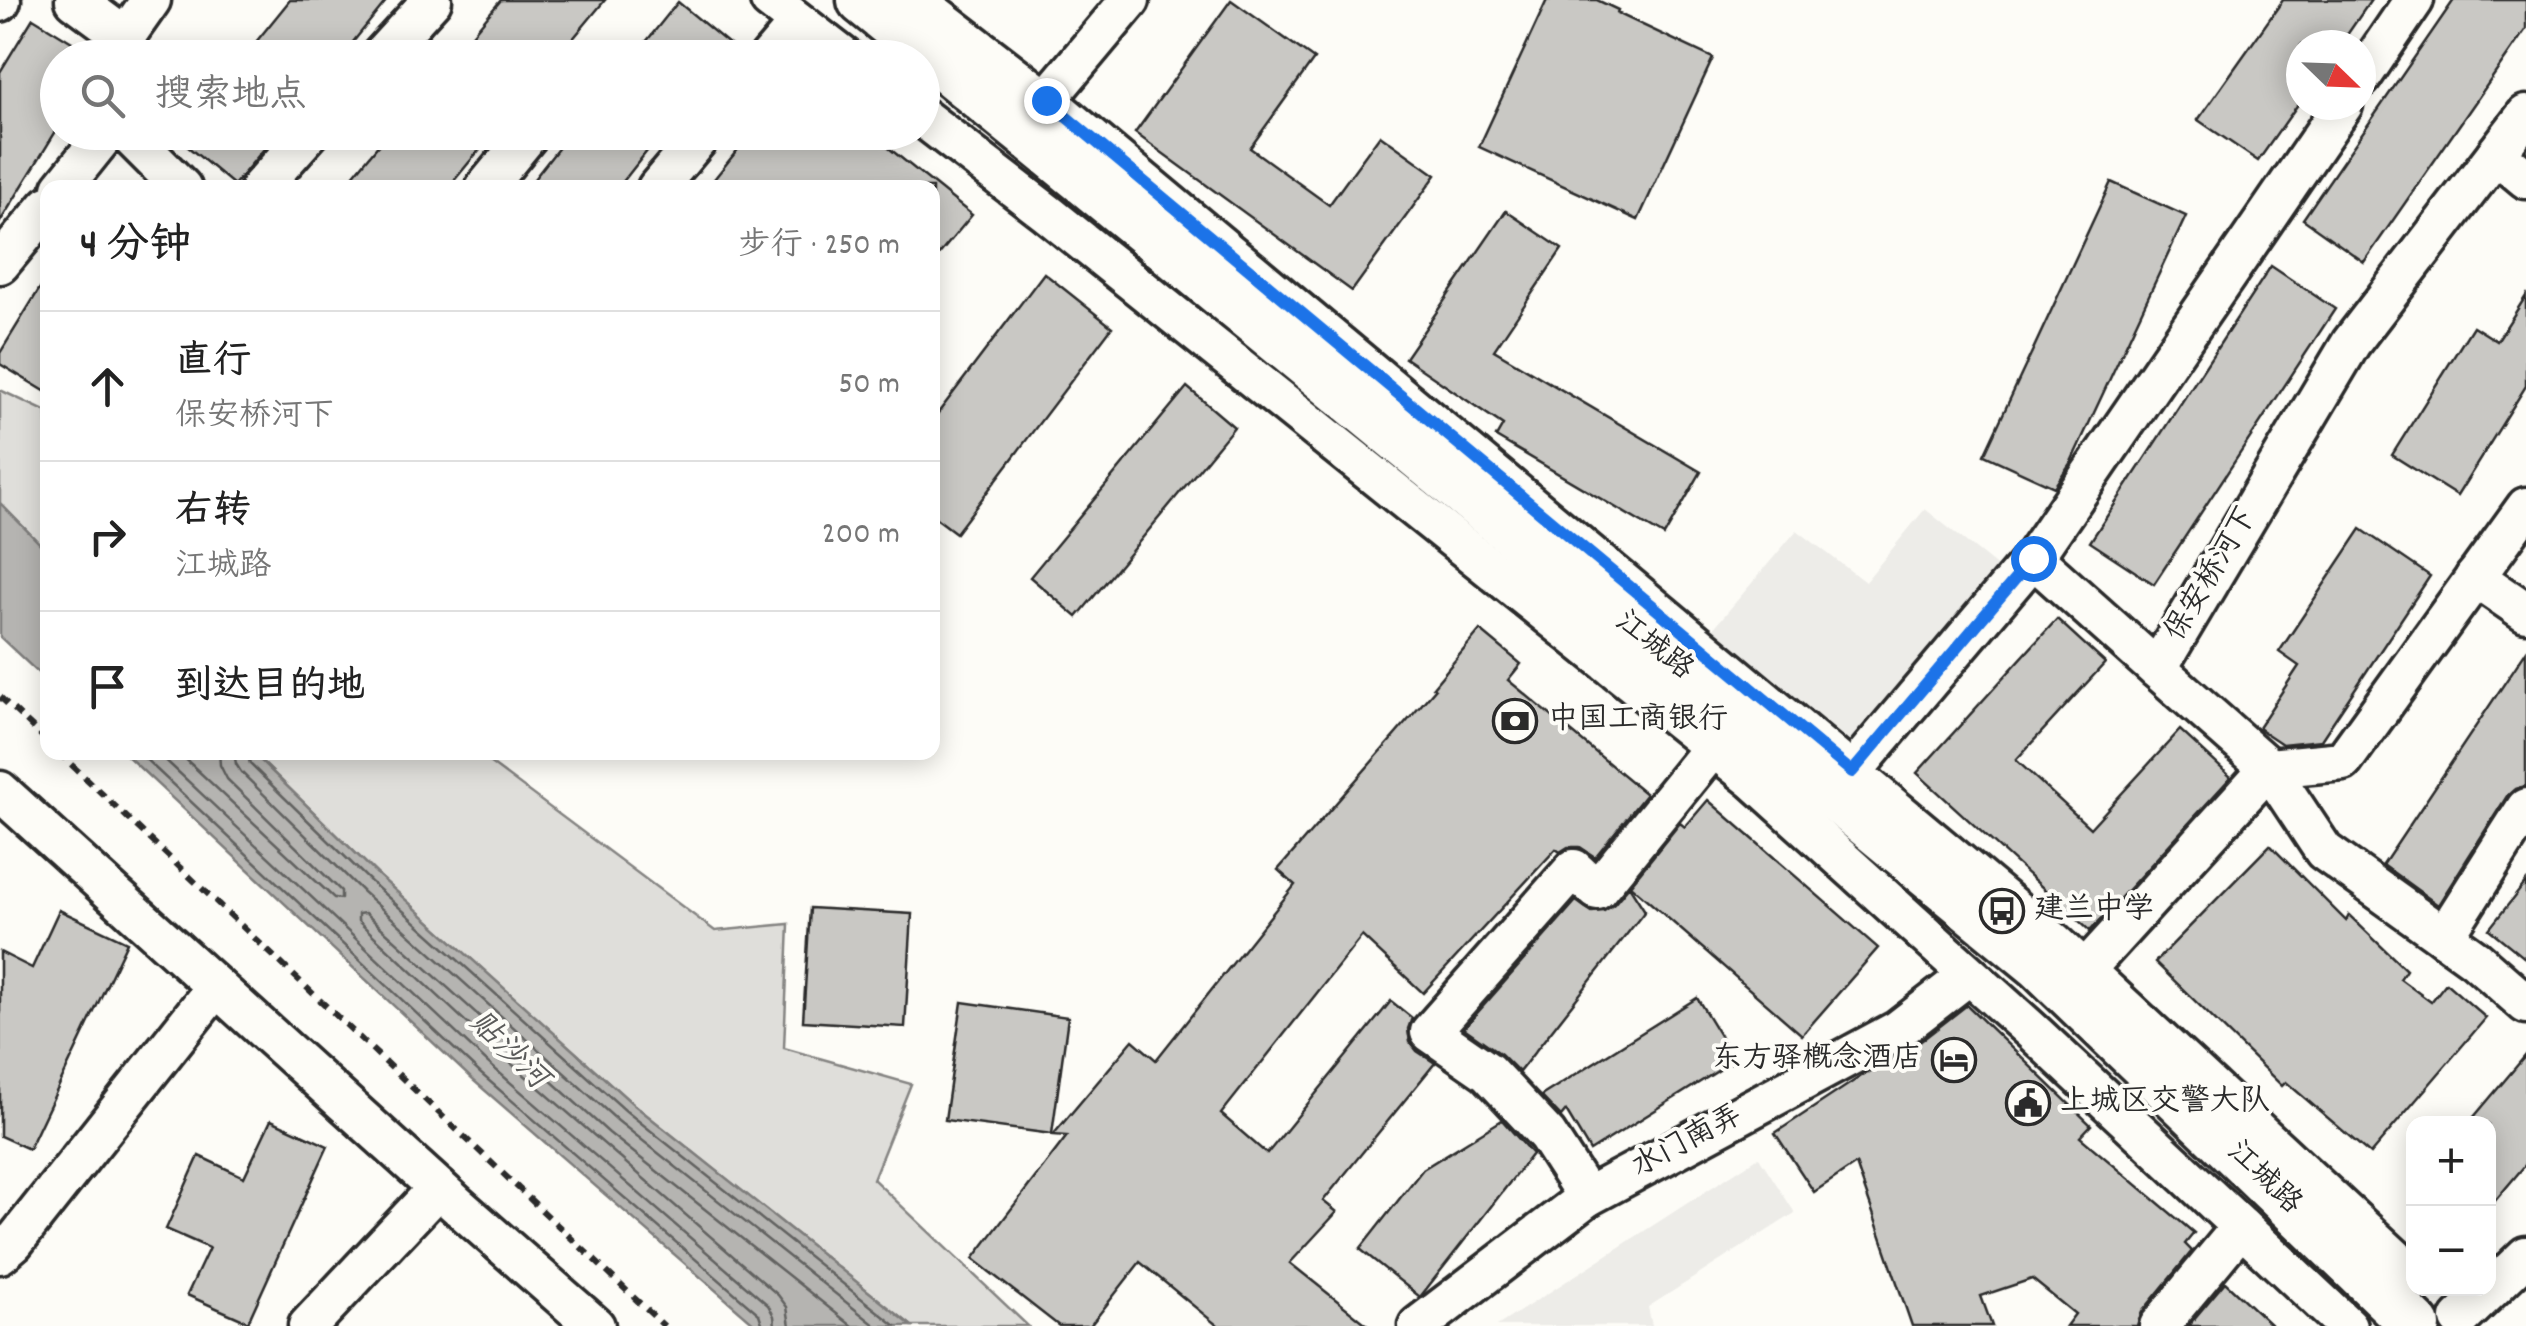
<!DOCTYPE html>
<html lang="zh">
<meta charset="utf-8">
<style>
body{margin:0;font-family:Dekko,"LXGW WenKai TC",sans-serif;background:#f6f6f6;color:#222}
.controls{position:absolute;right:30px;bottom:30px;display:grid;overflow:hidden;border-radius:20px;box-shadow:0 5px 25px #0003}
.controls button{width:90px;height:90px;display:grid;place-items:center;padding:0;border:0;border-bottom:2px solid #e0e0e0;background:#fff;color:#222;font:50px sans-serif}
.compass{position:absolute;left:2286px;top:30px;width:90px;height:90px;border-radius:50%;background:#fff;box-shadow:0 5px 25px #0003;rotate:113deg}
.stop{position:absolute;width:30px;height:30px;margin:-22px;border:8px solid #1a73e8;border-radius:50%;background:#fff}
.stop.end{background:#1a73e8;border-color:#fff;box-shadow:0 2px 10px #0008}
.list{margin:0;padding:0;list-style:none}
h2{display:flex;justify-content:space-between;align-items:center;height:130px;margin:0;padding:0 40px;font-size:42px}
h2 small{font-size:32px;font-weight:400;color:#767676}
.list li{display:grid;grid-template-columns:65px 1fr auto;gap:30px;align-items:center;box-sizing:border-box;height:150px;padding:0 40px;border-top:2px solid #e0e0e0}
.list b{display:block;font-size:38px;white-space:nowrap}
.list p{margin:0;font-size:32px;white-space:nowrap;color:#767676}
.list em{font-size:32px;font-style:normal;color:#767676}
.icon{flex:none;width:55px;height:55px;fill:none;stroke:currentColor;stroke-width:2;stroke-linecap:round;stroke-linejoin:round}
.map{position:relative;flex:none;width:2526px;height:1326px;overflow:hidden}
.search{position:absolute;background:#fff;box-shadow:0 5px 25px #0003;left:40px;top:40px;width:900px;height:110px;display:flex;align-items:center;gap:25px;box-sizing:border-box;padding:0 35px;border-radius:55px;color:#767676;font-size:38px}
.panel{position:absolute;background:#fff;box-shadow:0 5px 25px #0003;left:40px;top:180px;width:900px;height:580px;border-radius:20px}
.map>svg:first-child{display:block}
.built{fill:#edece8}
.green{fill:#dfdeda;stroke:#858482;stroke-width:2.5}
.water{fill:#b5b4b1;stroke:#7e7d7b;stroke-width:2.5}
.lines{fill:none;stroke-linecap:round;stroke-linejoin:round}
.shore{stroke:#626261;stroke-width:2.5}
.building{fill:#c9c8c4;stroke:#2b2b2b;stroke-width:2.5}
.minor-casing{stroke:#2b2b2b;stroke-width:45}
.major-casing{stroke:#2b2b2b;stroke-width:55}
.path{stroke:#2b2b2b;stroke-width:6;stroke-dasharray:10 8;stroke-linecap:butt}
.minor{stroke:#fdfcf7;stroke-width:38}
.major{stroke:#fdfcf7;stroke-width:48}
.route{stroke:#1a73e8;stroke-width:12}
.labels{text-anchor:middle;dominant-baseline:central;stroke-width:8;stroke-linejoin:round;paint-order:stroke}
.street-label{font-size:30px;fill:#2b2b2b;stroke:#fdfcf7}
.poi-label{font-size:30px;fill:#2b2b2b;stroke:#fdfcf7;text-anchor:start}
.water-label{font-size:32px;font-style:italic;fill:#5b5b5a;stroke:#fdfcf7}
</style>
<div class="map">
<svg width="2526" height="1326" viewBox="0 0 2526 1326">
<rect width="100%" height="100%" fill="#fdfcf7"/>
<filter id="ink" filterUnits="userSpaceOnUse"><feTurbulence type="fractalNoise" baseFrequency=".01" numOctaves="2"/><feDisplacementMap in="SourceGraphic" scale="20" xChannelSelector="R" yChannelSelector="G"/><feConvolveMatrix kernelMatrix="1 2 1 2 8 2 1 2 1" color-interpolation-filters="sRGB"/></filter>
<g filter="url(#ink)">
<g class="built">
<polygon points="1925,509 2014,580 1861,754 1712,630 1797,530 1865,582"/>
<polygon points="1759,1157 1795,1213 1648,1307 1652,1326 1497,1326"/>
</g>
<g class="green">
<polygon points="0,390 47,412 47,551 0,503"/>
<polygon points="253,753 477,753 715,931 789,924 784,1048 911,1084 873,1179 1028,1326 912,1326 633,1104 378,875"/>
</g>
<g class="water">
<polygon points="0,503 47,551 47,681 0,637"/>
<polygon points="124,753 253,753 378,875 633,1104 912,1326 757,1326 473,1080"/>
</g>
<g class="lines">
<g class="shore">
<polyline points="138,752 480,1073 759,1314 763,1326"/>
<polyline points="157,752 488,1063 768,1305 774,1316 775,1326"/>
<polyline points="178,752 334,898 341,899 341,891 227,779 220,765 219,752"/>
<polyline points="234,752 236,764 241,772 363,892 618,1121 876,1326"/>
<polyline points="247,752 250,764 371,882 626,1111 896,1326"/>
<polyline points="790,1326 787,1307 778,1295 498,1052 358,921 358,914 365,913 609,1133 852,1326"/>
</g>
</g>
<g class="building">
<polygon points="290,0 387,0 340,58 243,58"/>
<polygon points="501,0 605,0 557,58 452,58"/>
<polygon points="1231,0 1314,59 1250,148 1329,205 1380,135 1436,175 1352,291 1135,133"/>
<polygon points="1547,0 1597,0 1618,10 1617,13 1713,58 1638,220 1479,147"/>
<polygon points="2283,0 2371,0 2340,45 2301,45 2301,100 2258,161 2198,120"/>
<polygon points="2454,0 2526,0 2526,29 2364,262 2303,219"/>
<polygon points="678,2 746,58 633,58"/>
<polygon points="33,18 98,58 58,58 58,128 0,222 0,72"/>
<polygon points="170,132 278,132 234,185"/>
<polygon points="389,132 494,132 448,188 343,188"/>
<polygon points="571,132 662,132 618,188 527,188"/>
<polygon points="752,132 869,132 972,215 932,263 932,188 707,188"/>
<polygon points="2111,182 2186,216 2071,462 2054,487 1984,455"/>
<polygon points="1506,211 1562,249 1494,350 1701,472 1664,536 1496,437 1503,425 1405,358"/>
<polygon points="2271,266 2335,309 2154,584 2090,542"/>
<polygon points="1044,273 1112,327 956,533 932,515 932,421"/>
<polygon points="48,275 48,393 0,364 0,353"/>
<polygon points="2526,296 2526,386 2457,496 2392,455 2473,326 2497,341"/>
<polygon points="1187,387 1234,427 1077,617 1030,577"/>
<polygon points="2361,529 2430,576 2321,740 2282,744 2258,728 2299,666 2279,652"/>
<polygon points="2057,619 2105,663 2016,760 2090,828 2180,730 2231,777 2090,931 1917,773"/>
<polygon points="1480,630 1521,664 1508,680 1646,794 1595,857 1580,847 1568,847 1560,852 1556,849 1423,993 1362,936 1221,1114 1267,1154 1391,1001 1412,1018 1408,1029 1410,1042 1417,1051 1435,1063 1323,1201 1337,1212 1290,1263 1369,1326 1218,1326 1140,1262 1090,1326 1059,1326 973,1259 1067,1136 1053,1135 1133,1040 1156,1060 1295,885 1278,870 1435,689 1433,687"/>
<polygon points="2526,651 2526,786 2515,789 2507,796 2438,905 2383,865"/>
<polygon points="1708,800 1878,948 1802,1035 1630,885 1680,823 1685,827"/>
<polygon points="2270,845 2346,921 2349,915 2406,970 2400,979 2431,1002 2446,983 2486,1018 2370,1154 2286,1082 2282,1086 2155,962"/>
<polygon points="2526,882 2526,959 2489,929"/>
<polygon points="1629,886 1645,911 1519,1072 1501,1054 1464,1028 1576,901 1592,912 1604,911 1614,904"/>
<polygon points="810,908 912,914 905,1027 803,1021"/>
<polygon points="59,910 127,942 29,1149 0,1136 0,952 32,968"/>
<polygon points="1697,998 1735,1060 1590,1151 1566,1111 1561,1117 1541,1096"/>
<polygon points="962,1002 1068,1017 1052,1134 945,1120"/>
<polygon points="1967,1005 2091,1125 2080,1137 2194,1233 2185,1244 2192,1251 2142,1312 2137,1326 2066,1326 2075,1314 2032,1279 1981,1296 1992,1326 1912,1326 1856,1164 1814,1192 1775,1133 1863,1075 1912,1048"/>
<polygon points="2526,1055 2526,1164 2488,1209 2488,1124 2468,1124"/>
<polygon points="271,1120 328,1146 248,1322 187,1295 209,1248 166,1229 199,1156 244,1177"/>
<polygon points="1502,1120 1532,1154 1420,1297 1360,1249 1423,1169"/>
<polygon points="2225,1282 2272,1326 2188,1326"/>
</g>
<g class="lines">
<defs>
<g id="minor">
<polyline points="75,0 125,37 123,58"/>
<polyline points="770,0 845,58"/>
<polyline points="916,0 1046,100 2053,941 2414,1276"/>
<polyline points="0,2 1,0"/>
<polyline points="125,37 151,0"/>
<polyline points="379,58 432,0"/>
<polyline points="769,58 799,23"/>
<polyline points="2361,78 2414,0"/>
<polyline points="922,117 1047,213 1754,780 2032,1031 2347,1326"/>
<polyline points="1032,117 1130,0"/>
<polyline points="126,132 182,188"/>
<polyline points="2496,154 2526,179"/>
<polyline points="62,188 107,132"/>
<polyline points="260,188 310,132"/>
<polyline points="485,188 531,132"/>
<polyline points="657,188 704,132"/>
<polyline points="0,264 48,206"/>
<polyline points="2526,507 2343,761 2269,768 2324,851 2475,959 2526,1004"/>
<polyline points="2033,558 2343,105"/>
<polyline points="2475,577 2526,612"/>
<polyline points="1852,772 2033,558 2157,669 2351,343 2526,115"/>
<polyline points="0,791 456,1204 595,1326"/>
<polyline points="2444,937 2526,808"/>
<polyline points="2085,970 2269,768 2157,669"/>
<polyline points="1587,1197 1547,1135 1488,1072 1430,1032 1574,869 1597,890 1713,747"/>
<polyline points="0,1254 14,1242 216,987"/>
<polyline points="2460,1319 2526,1256"/>
<polyline points="308,1326 438,1188"/>
<polyline points="1418,1326 1587,1197 1898,1030 1969,975"/>
<polyline points="2159,1326 2241,1227"/>
</g>
<polyline id="major" points="862,0 1086,182 2040,965 2416,1326"/>
</defs>
<use href="#minor" class="minor-casing"/>
<use href="#major" class="major-casing"/>
<g class="path">
<polyline points="0,697 48,742"/>
<polyline points="58,752 664,1326"/>
</g>
<use href="#minor" class="minor"/>
<use href="#major" class="major"/>
</g>
</g>
<g class="lines" filter="url(#ink)">
<polyline class="route" points="1046,100 1852,772 2033,558"/>
</g>
<defs>
<symbol id="bank-ring" viewBox="-11 -11 22 22"><circle r="9.5" fill="#fdfcf7" stroke="#2b2b2b" stroke-width="1.5"/><path d="M-6-4H6V4H-6ZM0-2.3a2.3 2.3 0 1 0 0 4.6a2.3 2.3 0 1 0 0-4.6Z" fill="#2b2b2b"/></symbol>
<symbol id="bus-ring" viewBox="-11 -11 22 22"><circle r="9.5" fill="#fdfcf7" stroke="#2b2b2b" stroke-width="1.5"/><path d="M-5-6H5V4H4V6H2V4H-2V6H-4V4H-5ZM-3.5-4V0h7V-4ZM-3.5 1.2v1.5H-2V1.2ZM2 1.2v1.5H3.5V1.2Z" fill="#2b2b2b"/></symbol>
<symbol id="hotel-ring" viewBox="-11 -11 22 22"><circle r="9.5" fill="#fdfcf7" stroke="#2b2b2b" stroke-width="1.5"/><path d="M-6-4.5h1.5V1H6V5H4.5V3h-9V5H-6ZM-4 0a1.8 1.8 0 1 1 3.6 0ZM.5 0V-2.5h3Q6-2.5 6 0Z" fill="#2b2b2b"/></symbol>
<symbol id="civic-ring" viewBox="-11 -11 22 22"><circle r="9.5" fill="#fdfcf7" stroke="#2b2b2b" stroke-width="1.5"/><path d="M-.6-6.5H3V-4.5H.6V-3L4-1V1h2V6H-6V1h2V-1L-.6-3ZM-1.2 2.5V6h2.4V2.5Z" fill="#2b2b2b"/></symbol>
</defs>
<g fill-rule="evenodd">
<use href="#bank-ring" x="1490" y="696" width="50" height="50"/>
<use href="#bus-ring" x="1977" y="886" width="50" height="50"/>
<use href="#hotel-ring" x="1929" y="1035" width="50" height="50"/>
<use href="#civic-ring" x="2003" y="1078" width="50" height="50"/>
</g>
<g class="labels">
<g class="street-label">
<text transform="translate(2213 575) rotate(-59)">保安桥河下</text>
<text transform="translate(1653 647) rotate(39)">江城路</text>
<text transform="translate(1688 1143) rotate(-28)">水门南弄</text>
<text transform="translate(2263 1179) rotate(44)">江城路</text>
</g>
<g class="poi-label">
<text x="1548" y="721">中国工商银行</text>
<text x="2034" y="911">建兰中学</text>
<text x="1922" y="1060" text-anchor="end">东方驿概念酒店</text>
<text x="2060" y="1103">上城区交警大队</text>
</g>
<g class="water-label">
<text transform="translate(507 1052) rotate(44)">贴沙河</text>
</g>
</g>
</svg>
<div class="controls">
<button>+</button>
<button>−</button>
</div>
<svg class="compass" viewBox="-18 -18 36 36"><path d="M0-13l5 13h-10z" fill="#e53935"/><path d="M0 13l5-13h-10z" fill="#767676"/></svg>
<div class="stop" style="left:2033px;top:558px"></div>
<div class="stop end" style="left:1046px;top:100px"></div>
<div class="search"><svg class="icon" aria-label="search" viewBox="0 0 24 24"><circle cx="10" cy="10" r="6"/><path d="M15 15l6 6"/></svg>搜索地点</div>
<section class="panel">
<h2>4 分钟<small>步行 · 250 m</small></h2>
<ul class="list">
<li><svg class="icon" aria-label="ahead" viewBox="0 0 24 24"><path d="M12 20V5M6 11l6-6 6 6"/></svg><div><b>直行</b><p>保安桥河下</p></div><em>50 m</em></li>
<li><svg class="icon" aria-label="right" viewBox="0 0 24 24"><path d="M7 20v-9h11M14 6l5 5-5 5"/></svg><div><b>右转</b><p>江城路</p></div><em>200 m</em></li>
<li><svg class="icon" aria-label="arrive" viewBox="0 0 24 24"><path d="M6 21V4h12l-3 4 3 4H6"/></svg><div><b>到达目的地</b></div></li>
</ul>
</section>
</div>
